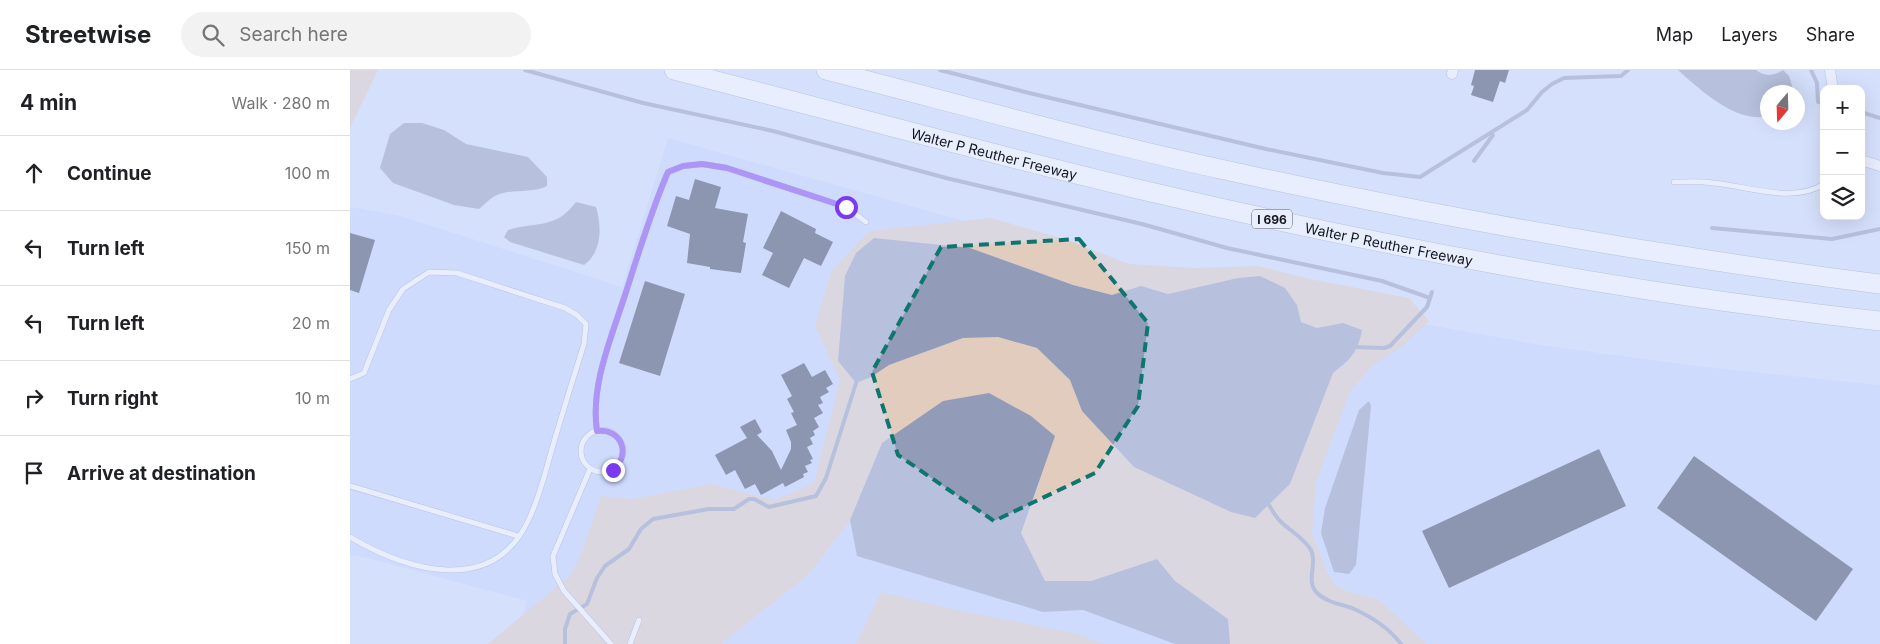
<!DOCTYPE html>
<meta charset="utf-8">
<style>
body{margin:0;font-family:Inter,sans-serif;background:#f2f2f2;color:#202124}
.controls{position:absolute;right:15px;top:15px;display:grid;overflow:hidden;border-radius:10px;box-shadow:0 5px 20px #0002}
.controls button{width:45px;height:45px;display:grid;place-items:center;padding:0;border:0;border-bottom:1px solid #e0e0e0;background:#fff;color:#202124;font:25px sans-serif}
.compass{position:absolute;left:1410px;top:15px;width:45px;height:45px;border-radius:50%;background:#fff;box-shadow:0 5px 20px #0002;rotate:199deg}
.stop{position:absolute;width:15px;height:15px;margin:-11px;border:4px solid #7c3aed;border-radius:50%;background:#fff}
.stop.end{background:#7c3aed;border-color:#fff;box-shadow:0 1px 5px #0008}
.list{margin:0;padding:0;list-style:none}
h2{display:flex;justify-content:space-between;align-items:center;height:65px;margin:0;padding:0 20px;font-size:21px}
h2 small{font-size:16px;font-weight:400;color:#757577}
.list li{display:grid;grid-template-columns:32px 1fr auto;gap:15px;align-items:center;box-sizing:border-box;height:75px;padding:0 20px;border-top:1px solid #e0e0e0}
.list b{display:block;font-size:19px;white-space:nowrap}
.list em{font-size:16px;font-style:normal;color:#757577}
.icon{flex:none;width:28px;height:28px;fill:none;stroke:currentColor;stroke-width:2;stroke-linecap:round;stroke-linejoin:round}
.map{position:relative;flex:none;width:1530px;height:574px;overflow:hidden}
header{display:flex;align-items:center;gap:30px;box-sizing:border-box;height:70px;padding:0 25px;background:#fff;border-bottom:1px solid #e0e0e0}
header strong{font-size:24px}
nav{display:flex;gap:28px;margin-inline-start:auto;font-size:18px}
.search{width:350px;height:45px;background:#f2f2f2;display:flex;align-items:center;gap:12px;box-sizing:border-box;padding:0 18px;border-radius:28px;color:#757577;font-size:19px}
main{display:flex}
aside{flex:1;background:#fff}
.map>svg:first-child{display:block}
.built{fill:#c6d6ff}
.green{fill:#e2ccbe;fill-rule:evenodd}
.water{fill:#929cb8}
.lines{fill:none;stroke-linecap:round;stroke-linejoin:round}
.stream{stroke:#929cb8;stroke-width:4}
.building{fill:#333c57}
.lane-casing{stroke:#929ebe;stroke-width:6}
.street-casing{stroke:#929ebe;stroke-width:11}
.highway-casing{stroke:#929ebe;stroke-width:20}
.lane{stroke:#fff;stroke-width:5}
.street{stroke:#fff;stroke-width:10}
.highway{stroke:#fff;stroke-width:19}
.route{stroke:#7c3aed;stroke-width:6}
.marked{fill:none;stroke:#0f766e;stroke-width:4;stroke-dasharray:10 6;stroke-linejoin:round}
.labels{text-anchor:middle;dominant-baseline:central;stroke-width:5;stroke-linejoin:round;paint-order:stroke}
.shield{fill:#e9eefc;stroke:#525662;stroke-width:1}
.shield-label{font-size:12px;font-weight:bold;fill:#111520}
.street-label{font-size:14px;fill:#111520;stroke:#e9eefc}
</style>
<header>
<strong>Streetwise</strong>
<div class="search"><svg class="icon" aria-label="search" viewBox="0 0 24 24"><circle cx="10" cy="10" r="6"/><path d="M15 15l6 6"/></svg>Search here</div>
<nav><a>Map</a><a>Layers</a><a>Share</a></nav>
</header>
<main>
<aside>
<h2>4 min<small>Walk · 280 m</small></h2>
<ul class="list">
<li><svg class="icon" aria-label="ahead" viewBox="0 0 24 24"><path d="M12 20V5M6 11l6-6 6 6"/></svg><div><b>Continue</b></div><em>100 m</em></li>
<li><svg class="icon" aria-label="left" viewBox="0 0 24 24"><path d="M17 20v-9H6M10 6l-5 5 5 5"/></svg><div><b>Turn left</b></div><em>150 m</em></li>
<li><svg class="icon" aria-label="left" viewBox="0 0 24 24"><path d="M17 20v-9H6M10 6l-5 5 5 5"/></svg><div><b>Turn left</b></div><em>20 m</em></li>
<li><svg class="icon" aria-label="right" viewBox="0 0 24 24"><path d="M7 20v-9h11M14 6l5 5-5 5"/></svg><div><b>Turn right</b></div><em>10 m</em></li>
<li><svg class="icon" aria-label="arrive" viewBox="0 0 24 24"><path d="M6 21V4h12l-3 4 3 4H6"/></svg><div><b>Arrive at destination</b></div></li>
</ul>
</aside>
<div class="map">
<svg width="1530" height="574" viewBox="0 0 1530 574">
<rect width="100%" height="100%" fill="#d6e0fc"/>
<polygon class="built" points="318,68 725,182 1025,245 1191,275 1355,297 1530,315 1530,574 164,574 177,531 17,488 0,485 0,137 51,146 272,217"/>
<g class="green">
<polygon points="0,0 28,0 0,58"/>
<path d="M641,148L718,170L779,194L843,198L908,196L960,209L1059,228L1079,251L1051,277L1023,295L1000,321L966,413L962,464L978,504L985,515L999,522L1028,529L1077,574H880L878,549L825,511L807,489L741,511H695L671,463L690,411L532,373L500,450L459,504L371,574H138L221,505L232,482L251,426L283,429L361,414L425,430L464,413L490,310L465,256L481,202L519,161ZM620,178L723,215L762,225L791,216L818,224L888,208L947,235L951,252L967,258L993,253L997,293L983,303L940,414L881,442L784,397L732,341L720,310L687,278L648,267L613,268L539,295L488,291L495,206Z"/>
<polygon points="531,522 606,540 724,563 755,574 506,574"/>
</g>
<g class="water">
<path d="M1328,0H1406C1416,7 1424,6 1433,0L1439,6L1444,22H1418L1417,46C1387,54 1349,19 1328,0Z"/>
<path d="M54,53H72L94,60L116,74L178,87L197,107V116C181,124 161,118 145,126C139,129 134,135 129,139L104,135L43,113L30,98L40,64Z"/>
<path d="M226,132L246,137C252,157 252,182 234,195L160,172L154,167L158,160C187,151 205,160 226,132Z"/>
<path d="M524,168L620,178L723,215L762,225L791,216L818,224L888,208L910,206L935,218L947,235L951,252L967,258L993,253L1012,260C1008,282 1000,290 983,303L940,414L905,448L881,442L784,397L732,341L720,310L687,278L648,267L613,268L539,295L521,307L506,313L488,291L495,206L506,183Z"/>
<polygon points="639,323 681,346 705,366 671,463 695,511 741,511 807,489 825,511 878,549 880,574 825,574 733,540 693,542 507,486 500,450 532,373 593,331"/>
<polygon points="1019,331 1021,336 1006,495 999,504 984,502 971,463 975,438 1009,340"/>
</g>
<g class="lines">
<g class="stream">
<polyline points="175,0 293,33 423,61 596,108 792,154 877,178 1032,211 1080,228"/>
<polyline points="590,0 675,22 916,79 1033,103 1070,107 1177,40 1192,22 1202,14 1214,8 1271,6 1278,0"/>
<polyline points="1461,0 1467,13 1468,32 1474,33"/>
<polyline points="1511,42 1530,48"/>
<polyline points="1124,91 1143,65"/>
<polyline points="1362,158 1482,169 1530,159"/>
<polyline points="1005,277 1034,278 1040,276 1077,237 1082,222"/>
<path d="M917,432C921,438 925,446 930,451C939,460 954,468 961,480C968,494 955,511 967,523C976,532 990,534 1002,538C1020,546 1039,558 1051,574"/>
<polyline points="215,574 215,559 220,544 237,534 247,508 255,496 279,479 291,459 303,449 359,439 384,439 399,429 404,429 419,437 466,426 476,408 507,310"/>
</g>
</g>
<g class="building">
<polygon points="1125,0 1159,0 1155,13 1150,11 1143,32 1121,25 1124,16 1121,15"/>
<polygon points="345,109 371,117 365,138 398,144 393,172 396,173 391,203 360,199 360,197 337,193 340,164 317,156 326,126 339,130"/>
<polygon points="431,141 466,159 465,163 483,172 471,196 454,188 439,218 412,205 423,183 413,178"/>
<polygon points="0,163 25,170 9,223 0,220"/>
<polygon points="295,211 335,224 310,306 269,293"/>
<polygon points="454,293 462,307 475,300 483,314 476,318 479,322 470,327 473,333 468,335 473,343 464,348 469,357 463,361 465,365 460,368 463,374 457,377 463,389 460,390 462,393 455,396 458,402 453,404 454,407 435,417 433,413 411,425 405,414 395,419 385,400 376,405 365,385 397,368 390,357 405,349 412,362 407,365 422,381 431,400 441,379 441,372 436,360 447,355 441,343 444,342 437,329 442,326 431,305"/>
<polygon points="1249,379 1276,436 1099,518 1072,461"/>
<polygon points="1344,386 1503,499 1466,551 1307,438"/>
</g>
<g class="lines">
<defs>
<g id="lane">
<path d="M1324,112C1337,112 1350,111 1363,113C1397,116 1443,134 1474,114"/>
<path d="M0,309L14,303L39,240L53,219L79,202L107,203L215,238L227,245L236,254L234,274C223,309 212,344 202,379C195,403 189,429 178,451C142,527 56,500 0,467"/>
<circle cx="252" cy="381" r="21"/>
<path d="M247,361C240,315 262,266 276,222C289,182 301,141 318,102L333,96L353,94L377,98L496,137L516,152"/>
<polyline points="240,399 203,486 205,504 214,521 261,574"/>
<polyline points="0,416 168,466"/>
<polyline points="280,574 289,550"/>
</g>
<g id="street">
<polyline points="1480,0 1483,19"/>
<polyline points="1102,4 1103,0"/>
<polyline points="1511,90 1530,96"/>
</g>
<g id="highway">
<path id="s1" d="M324,0C480,40 635,83 792,120C1035,177 1282,224 1530,251"/>
<path d="M476,0C609,34 741,71 875,100C1092,148 1310,186 1530,214"/>
</g>
</defs>
<use href="#lane" class="lane-casing"/>
<use href="#street" class="street-casing"/>
<use href="#highway" class="highway-casing"/>
<use href="#lane" class="lane"/>
<use href="#street" class="street"/>
<use href="#highway" class="highway"/>
</g>
<g class="lines">
<path class="route" d="M263,400C282,384 271,358 247,361C240,315 262,266 276,222C289,182 301,141 318,102L333,96L352,94L377,98L496,137"/>
</g>
<path d="M0 0H1530V574H0ZM729,169L798,253L788,336L745,403L644,451L548,385L522,302L591,177Z" fill="#d6e0fc" fill-opacity=".55" fill-rule="evenodd"/>
<path class="marked" d="M729,169L798,253L788,336L745,403L644,451L548,385L522,302L591,177Z"/>
<g class="labels">
<rect class="shield" x="902" y="139.5" width="40" height="19" rx="4"/>
<g class="shield-label">
<text x="922" y="149">I 696</text>
</g>
<g class="street-label">
<text stroke="none"><textPath href="#s1" startOffset="331">Walter P Reuther Freeway</textPath></text>
<text stroke="none"><textPath href="#s1" startOffset="736">Walter P Reuther Freeway</textPath></text>
</g>
</g>
</svg>
<div class="controls">
<button>+</button>
<button>−</button>
<button><svg class="icon" aria-label="layers" viewBox="0 0 24 24"><path d="M12 4l9 5-9 5-9-5zM3 14l9 5 9-5"/></svg></button>
</div>
<svg class="compass" viewBox="-18 -18 36 36"><path d="M0-13l5 13h-10z" fill="#e53935"/><path d="M0 13l5-13h-10z" fill="#757577"/></svg>
<div class="stop" style="left:496px;top:137px"></div>
<div class="stop end" style="left:263px;top:400px"></div>
</div>
</main>
